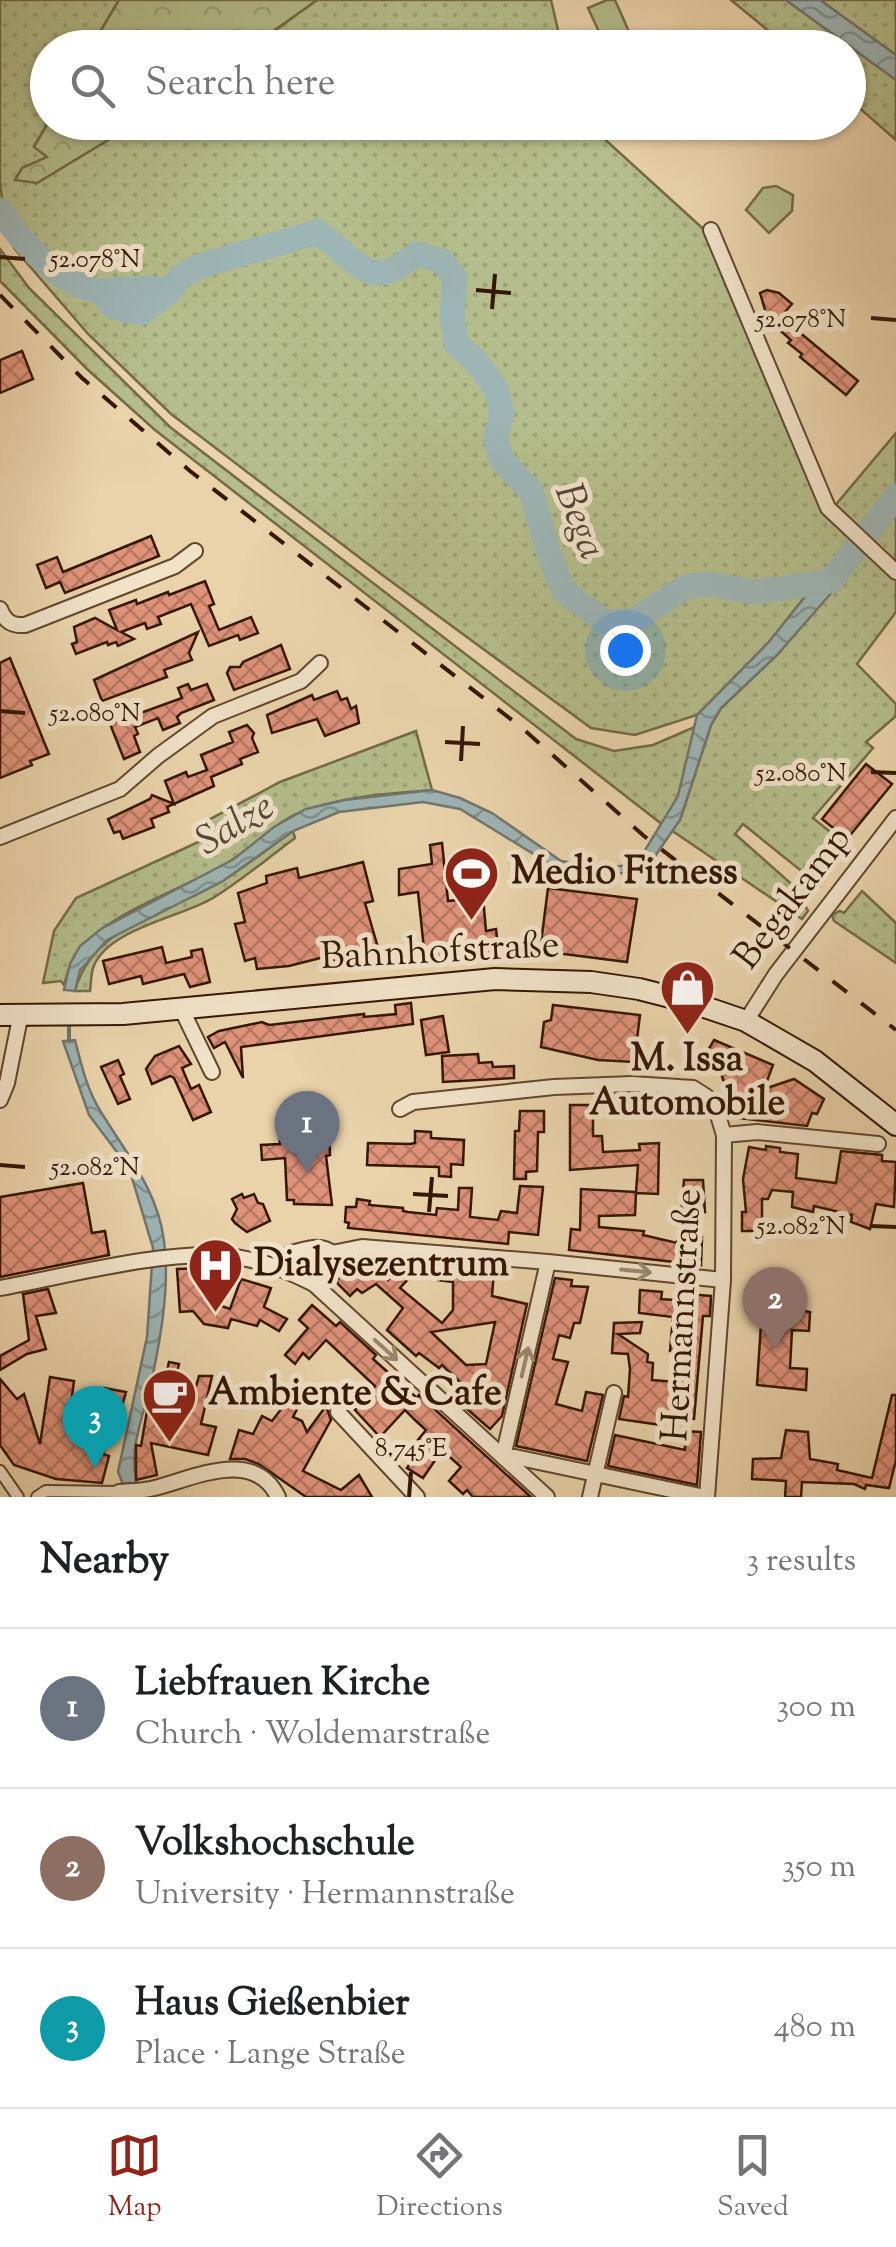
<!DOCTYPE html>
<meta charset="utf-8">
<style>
body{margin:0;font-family:"Sorts Mill Goudy",serif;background:#f6f6f6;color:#202124}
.you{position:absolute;left:625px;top:650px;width:35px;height:35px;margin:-25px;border:8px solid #fff;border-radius:50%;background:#1a73e8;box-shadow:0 0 0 15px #1a73e833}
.badge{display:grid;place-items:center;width:65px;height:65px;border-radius:50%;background:#8f2418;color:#fff;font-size:32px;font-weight:700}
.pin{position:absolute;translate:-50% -82px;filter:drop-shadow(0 2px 5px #0008)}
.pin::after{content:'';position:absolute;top:52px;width:35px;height:30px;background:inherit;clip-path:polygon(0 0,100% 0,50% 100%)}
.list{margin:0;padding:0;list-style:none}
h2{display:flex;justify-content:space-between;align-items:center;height:130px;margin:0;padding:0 40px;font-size:42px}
h2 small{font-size:32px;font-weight:400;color:#757577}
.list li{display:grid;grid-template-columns:65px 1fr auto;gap:30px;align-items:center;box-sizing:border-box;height:160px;padding:0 40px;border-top:2px solid #e0e0e0}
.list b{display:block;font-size:38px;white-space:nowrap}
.list p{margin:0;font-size:32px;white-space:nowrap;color:#757577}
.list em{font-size:32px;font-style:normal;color:#757577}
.icon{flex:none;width:55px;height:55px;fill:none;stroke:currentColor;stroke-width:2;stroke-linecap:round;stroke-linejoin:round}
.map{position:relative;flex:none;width:896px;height:1497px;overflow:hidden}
.search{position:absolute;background:#fff;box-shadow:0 2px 8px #0004;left:30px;right:30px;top:30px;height:110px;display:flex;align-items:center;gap:25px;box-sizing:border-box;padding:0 35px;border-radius:55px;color:#757577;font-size:38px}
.sheet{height:610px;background:#fff}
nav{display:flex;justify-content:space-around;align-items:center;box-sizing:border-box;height:140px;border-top:2px solid #e0e0e0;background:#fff;font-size:28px;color:#757577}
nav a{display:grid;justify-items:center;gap:5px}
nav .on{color:#8f2418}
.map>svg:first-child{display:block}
.grass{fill:url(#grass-dots);stroke:#746a48;stroke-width:2.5}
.forest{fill:url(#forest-crowns);stroke:#746a48;stroke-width:2.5}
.park{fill:#b4bd8b;stroke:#746a48;stroke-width:2.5}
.water{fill:url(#water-waves);stroke:#73766f;stroke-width:2.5}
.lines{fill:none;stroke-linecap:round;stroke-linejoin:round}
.stream{stroke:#73766f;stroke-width:4}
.river{stroke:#9db5b5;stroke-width:25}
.building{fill:url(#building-cross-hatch);stroke:#351705;stroke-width:2.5;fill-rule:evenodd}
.pedestrian-casing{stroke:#62462e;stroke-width:14}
.minor-casing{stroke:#62462e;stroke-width:18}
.secondary-casing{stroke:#351705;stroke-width:24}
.pedestrian{stroke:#f1e2c8;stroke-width:10}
.minor{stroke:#f1e2c8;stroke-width:14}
.secondary{stroke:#f1e2c8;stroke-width:20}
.rail{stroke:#351705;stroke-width:4;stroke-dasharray:18 18;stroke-linecap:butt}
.oneway{stroke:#9c8770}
.ticks{fill:none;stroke:#351705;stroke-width:4}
.labels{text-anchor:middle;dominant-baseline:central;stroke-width:10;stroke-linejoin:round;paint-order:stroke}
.poi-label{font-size:38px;font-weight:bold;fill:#351705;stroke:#f1e2c8;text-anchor:start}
.street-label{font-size:38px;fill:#351705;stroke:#f1e2c8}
.water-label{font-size:40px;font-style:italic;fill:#54463a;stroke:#f1e2c8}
.ticks-label{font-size:25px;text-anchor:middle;fill:#351705;stroke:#f1e2c8;stroke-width:10;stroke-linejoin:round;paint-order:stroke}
</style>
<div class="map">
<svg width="896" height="1497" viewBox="0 0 896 1497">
<defs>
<pattern id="grass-dots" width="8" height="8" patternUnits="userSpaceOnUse" patternTransform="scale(2.5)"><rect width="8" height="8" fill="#b4bd8b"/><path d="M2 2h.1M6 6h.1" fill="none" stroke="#9ba276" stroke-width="1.8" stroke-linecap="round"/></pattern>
<pattern id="forest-crowns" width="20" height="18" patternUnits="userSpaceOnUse" patternTransform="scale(2.5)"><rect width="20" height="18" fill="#b4bd8b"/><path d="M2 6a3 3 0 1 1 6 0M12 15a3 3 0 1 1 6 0" fill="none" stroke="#9ba276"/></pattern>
<pattern id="water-waves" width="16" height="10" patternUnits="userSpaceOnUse" patternTransform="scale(2.5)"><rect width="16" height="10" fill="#9db5b5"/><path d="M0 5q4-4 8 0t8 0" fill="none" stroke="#819291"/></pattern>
<pattern id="building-cross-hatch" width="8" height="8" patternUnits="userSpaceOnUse" patternTransform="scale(2.5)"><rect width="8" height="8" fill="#df937b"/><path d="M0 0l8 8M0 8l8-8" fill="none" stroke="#b67763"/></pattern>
</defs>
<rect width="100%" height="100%" fill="#ead3ab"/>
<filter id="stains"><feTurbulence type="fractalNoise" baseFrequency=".002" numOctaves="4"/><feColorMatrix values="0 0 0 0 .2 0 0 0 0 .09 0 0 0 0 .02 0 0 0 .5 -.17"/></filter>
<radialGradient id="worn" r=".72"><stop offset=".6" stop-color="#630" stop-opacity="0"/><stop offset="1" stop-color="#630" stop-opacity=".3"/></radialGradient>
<g class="grass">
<polygon points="0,0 119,0 91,47 48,48 48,123 34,146 48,156 37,183 136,123 587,123 710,235 828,514 896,433 896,483 768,643 713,700 697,715 635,735 591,728 381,574 171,414 88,334 14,248 5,226 0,181"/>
<polygon points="317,0 551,0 562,47 251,48"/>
<polygon points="731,0 786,0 896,80 896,140 849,99 848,48 788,47"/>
<polygon points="820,0 896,0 896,55"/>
<polygon points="0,249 29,288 170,427 576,739 614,751 653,745 697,726 678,796 663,825 155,430 87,369 0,281"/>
<polygon points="896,511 896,612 857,664 896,704 896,716 866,742 873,748 813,818 849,847 820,886 743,824 735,834 796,888 808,911 802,919 671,830 680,820 711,725 721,708 778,654"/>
<path d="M416,731L432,790C391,793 348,796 309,809C279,818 258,843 232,860C187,888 120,908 84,944C72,955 68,970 64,985L61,981L43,983L54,931L76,898L205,839L201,824L280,782Z"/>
<path d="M293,831L295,838C268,858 242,880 213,898C182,917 106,929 93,968C91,974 91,984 90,991H75C91,927 166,913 217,884C243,869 268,848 293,831Z"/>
<polygon points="862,891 896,923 896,963 834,921 832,915 840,911 844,913"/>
</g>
<g class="forest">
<polygon points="119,0 317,0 251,47 91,47"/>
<polygon points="48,123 48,122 136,123 37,183 15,180 22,168 47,157 34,147"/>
</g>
<g class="park">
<polygon points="607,0 615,0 634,43 622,47 606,47 588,8"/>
<polygon points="776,186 793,195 792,211 769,233 746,210 763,188"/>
</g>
<g class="water">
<polygon points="786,0 820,0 896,55 896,80"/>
<polygon points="840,583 778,654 721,708 711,725 680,820 653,859 629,873 584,874 558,869 460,809 423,802 339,812 293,831 223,881 107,940 80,970 75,991 64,990 70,964 80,946 101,929 234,859 274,827 306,809 345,800 432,790 460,798 492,813 561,861 606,868 627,865 644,852 678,796 697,715 768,643 812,588"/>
<path d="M75,1040C81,1064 87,1090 101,1112C126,1153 158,1191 164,1241C170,1285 161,1336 152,1379C143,1420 123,1457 142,1497H128L118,1472L147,1337L153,1248L129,1168L89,1115L63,1041Z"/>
</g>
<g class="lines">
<polyline class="stream" points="69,1041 69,1020"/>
<g class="river">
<path d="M0,210C20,241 66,292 106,291C128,290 147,286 170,291L179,278L197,267L317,232C359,258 365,296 417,254L442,261L455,278L452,315L456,344L475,360L496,389L502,412L496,439L501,459L531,491L551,560L565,592L607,623L635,620L685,587L708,584L755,592L831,581L896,496"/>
<path d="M103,291C110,311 124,311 143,312L170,291"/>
</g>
</g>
<g class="building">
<polygon points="767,290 779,293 792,304 784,313 802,328 798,331 858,381 846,395 800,357 802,354 788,343 791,340 768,320 760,293"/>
<polygon points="22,351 33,379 0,393 0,360"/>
<polygon points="151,536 159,556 65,593 60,582 46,588 37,565 57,557 63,572"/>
<polygon points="205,581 214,604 209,606 219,630 251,617 258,633 240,640 238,635 209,646 191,604 158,617 161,624 147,629 145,623 121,632 134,639 118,646 116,642 108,645 107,642 76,654 72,644 77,642 74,627 95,618 117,630 109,610 136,600 137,604 168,592 169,595"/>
<polygon points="198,632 189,653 192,660 164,670 167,677 102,701 94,680"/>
<polygon points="281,645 290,669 234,690 227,673 230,667 240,667 243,662"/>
<polygon points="10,658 49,754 30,761 32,765 0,778 0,663"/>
<polygon points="188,684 191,690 207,684 214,700 181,713 177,717 180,723 163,730 158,718 135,727 138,734 134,736 140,752 124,759 110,724 182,698 178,688"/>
<polygon points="337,691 341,700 347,698 351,709 356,706 359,723 325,736 317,719 272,733 267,715 312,695 314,700"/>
<polygon points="247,725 254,733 252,738 258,752 240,759 242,764 211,777 214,786 167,807 169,812 151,819 154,827 123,839 120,831 114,833 108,819 150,799 152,795 174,804 165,781 186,772 188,777 207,770 201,755 233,742 229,732"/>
<polygon points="866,764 892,784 847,839 822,819"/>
<polygon points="442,843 448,901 483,897 486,931 496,929 499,956 419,964 417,950 424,949 418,892 399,895 399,869 432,864 430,845"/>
<polygon points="363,862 373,901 365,903 379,951 334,962 332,955 289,966 257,969 255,958 245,961 235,924 245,922 238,893 267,883 266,876 297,868 299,878"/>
<polygon points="548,888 637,899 627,962 540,951"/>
<polygon points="162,947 166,963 192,957 191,951 202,949 210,982 190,987 184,974 143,984 141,976 109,984 103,961"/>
<polygon points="411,1003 413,1024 241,1047 243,1078 225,1042 214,1048 208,1037 219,1031 262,1022 269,1025 364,1014 364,1017 396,1014 395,1005"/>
<polygon points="553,1005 640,1015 636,1047 642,1047 641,1059 635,1058 634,1062 598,1060 541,1047 544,1022 551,1020"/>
<polygon points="443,1016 449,1052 426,1055 421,1020"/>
<polygon points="714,1040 773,1065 764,1089 794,1079 824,1099 817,1114 812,1113 807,1126 730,1117 731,1102 718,1065 703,1059"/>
<polygon points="179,1046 191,1064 182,1068 191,1089 199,1085 211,1112 193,1120 174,1078 170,1076 152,1084 146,1069 155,1056"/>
<polygon points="478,1054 479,1063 492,1062 493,1067 514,1066 514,1078 443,1082 442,1056"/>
<polygon points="118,1060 124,1074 120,1076 130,1099 118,1104 101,1067"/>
<polygon points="632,1095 653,1096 652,1108 596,1107 596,1096"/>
<polygon points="570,1105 593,1105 593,1136 602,1136 603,1152 640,1150 639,1144 659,1143 658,1194 636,1193 635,1215 599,1216 599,1227 644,1231 643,1235 677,1243 678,1234 702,1237 701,1265 569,1250 571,1229 580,1230 581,1189 636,1192 638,1165 570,1170"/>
<polygon points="520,1111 544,1111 544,1132 538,1132 537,1171 526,1172 526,1179 514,1179 515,1131 519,1131"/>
<polygon points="303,1115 329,1117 330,1155 326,1156 332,1205 294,1204 294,1200 287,1200 285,1158 262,1160 261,1145 280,1144 279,1120"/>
<polygon points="415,1131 431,1132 431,1138 464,1140 463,1165 451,1164 451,1177 439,1176 439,1167 367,1165 368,1143 410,1144 415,1143"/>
<polygon points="766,1146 780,1148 780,1152 798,1154 796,1178 836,1183 841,1151 882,1155 882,1161 896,1162 894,1207 876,1204 870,1229 851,1222 852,1215 814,1206 813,1212 792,1207 793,1192 772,1190 768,1199 762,1199 762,1231 742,1231 742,1212 746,1212 743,1179 749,1147 766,1150"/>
<polygon points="684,1180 703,1180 705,1212 681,1213"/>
<polygon points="83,1183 92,1233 105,1231 109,1255 0,1277 0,1197"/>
<polygon points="520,1186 543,1187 538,1235 509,1232 508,1244 348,1228 349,1223 345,1222 346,1207 356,1207 357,1199 370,1201 369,1205 403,1208 403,1211 408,1212 436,1215 437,1208 458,1210 459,1188 472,1188 470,1217 498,1220 501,1211 517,1213"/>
<polygon points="242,1194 244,1198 254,1194 258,1203 263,1204 270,1221 247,1232 235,1223 232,1219 237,1209 232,1199"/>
<path d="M370,1264L388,1280L401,1267L411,1276L400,1288L442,1323L453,1310V1282L437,1280L439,1268L494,1271L492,1296L527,1304L502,1416L490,1429L451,1395L461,1383L442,1365L439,1368L419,1353L416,1356L387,1330L403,1308L376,1284L362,1293L357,1289L350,1296L338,1284L336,1281L347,1269L350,1272L356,1265L363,1271ZM495,1322L486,1364L466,1365L431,1332Z"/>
<polygon points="207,1268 208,1282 213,1281 213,1303 230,1309 241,1279 271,1288 264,1307 287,1319 279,1331 260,1320 257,1326 231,1319 228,1328 204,1324 193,1311 180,1312 177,1269"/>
<polygon points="555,1278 572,1280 571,1286 588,1287 580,1323 574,1323 570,1338 559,1335 553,1359 568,1362 556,1404 582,1411 586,1392 603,1395 587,1461 516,1446"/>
<polygon points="48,1289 56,1313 36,1316 46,1349 27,1354 0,1370 0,1356 29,1340 23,1294"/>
<polygon points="640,1290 662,1292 661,1299 687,1301 688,1294 711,1296 710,1316 703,1316 694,1419 662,1417 661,1425 619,1419 624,1396 628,1397 630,1369 628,1354 612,1353 614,1323 642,1322 640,1333 618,1334 648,1354 647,1362 653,1363 652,1380 676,1382 678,1351 670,1351 673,1317 639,1313"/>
<polygon points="312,1305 336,1326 340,1322 376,1355 373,1359 417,1398 419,1395 531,1497 473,1497 467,1490 463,1494 449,1481 461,1467 442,1450 423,1478 407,1468 422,1444 418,1440 426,1430 416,1421 405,1410 380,1437 355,1410 375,1386 326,1340 309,1359 303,1353 295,1364 285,1355 308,1328 299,1320"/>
<polygon points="776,1306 810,1312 809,1331 792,1330 790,1368 807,1369 806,1390 757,1385 762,1309 775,1310"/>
<polygon points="169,1362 179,1364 168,1409 188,1414 199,1376 212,1376 201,1424 216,1427 208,1455 151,1443 157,1475 136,1480 136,1445 141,1446 147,1411 157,1413"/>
<polygon points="50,1377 74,1381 71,1404 99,1410 104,1388 126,1392 115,1432 109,1431 103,1454 109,1456 102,1483 56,1479 14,1465 0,1445 0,1379 17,1399 24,1394 40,1444"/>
<polygon points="299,1386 306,1392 293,1417 302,1421 307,1432 326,1406 331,1420 303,1471 341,1490 359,1475 372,1497 306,1497 259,1464 245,1459 230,1459 239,1430 253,1434 262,1416 272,1421"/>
<polygon points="892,1395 896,1395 896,1460 889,1488 866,1485 865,1489 854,1484 802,1482 801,1497 785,1497 786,1481 752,1479 753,1459 781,1458 786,1430 808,1432 810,1459 838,1464 837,1470 872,1478"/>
<polygon points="685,1431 701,1432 697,1485 608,1466 615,1435 685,1450"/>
</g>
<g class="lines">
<defs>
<g id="pedestrian">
<polyline points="0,1471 18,1497"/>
<polyline points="37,1497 46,1491 119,1492"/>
</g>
<g id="minor">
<polyline points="711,230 828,508 896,572"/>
<path d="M0,609C5,621 11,626 25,625L175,566L195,551"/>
<polyline points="0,837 120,789 158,756 213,716 301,681 320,663"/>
<polyline points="181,1008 212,1072"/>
<polyline points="746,1021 776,974 896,818"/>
<polyline points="0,1100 7,1083 21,1013"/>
<polyline points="400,1109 413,1102 554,1087 632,1084 693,1088 707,1097 717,1112 724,1135 723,1280 707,1497"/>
<polyline points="724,1135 757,1132 878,1144"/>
<polyline points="332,1253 362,1247 548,1262 723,1280"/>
<polyline points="548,1262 503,1457 515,1457 705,1497"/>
<path d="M283,1269L290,1253C305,1250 320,1243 332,1253"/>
<polyline points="314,1284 331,1261 332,1253"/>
<path d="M0,1288C67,1276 158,1251 225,1256C257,1258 286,1270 314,1284L547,1497"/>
<polyline points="338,1412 417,1497"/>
<path d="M119,1492C130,1491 140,1491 150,1489C189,1481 253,1445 278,1497"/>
<polyline points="590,1497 614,1393"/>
</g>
<polyline id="secondary" points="0,1015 123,1014 495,979 591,982 639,989 690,1002 746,1021 815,1061 896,1125"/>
</defs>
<use href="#pedestrian" class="pedestrian-casing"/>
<use href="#minor" class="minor-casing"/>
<use href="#secondary" class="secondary-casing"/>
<use href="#pedestrian" class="pedestrian"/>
<use href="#minor" class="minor"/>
<use href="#secondary" class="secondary"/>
<polyline class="rail" points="0,295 82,378 190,471 521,727 644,836 896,1030"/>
</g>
<defs><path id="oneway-shaft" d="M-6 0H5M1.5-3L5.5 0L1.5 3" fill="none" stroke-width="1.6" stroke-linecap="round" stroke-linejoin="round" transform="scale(2.5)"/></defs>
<g class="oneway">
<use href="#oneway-shaft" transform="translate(636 1271) rotate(6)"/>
<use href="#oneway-shaft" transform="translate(386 1350) rotate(42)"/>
<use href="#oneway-shaft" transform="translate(525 1362) rotate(-77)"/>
</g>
<path class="ticks" d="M0,257L25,259M476,290L511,293M492,309L495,274M871,318L896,320M0,711L25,713M445,742L480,744M461,761L463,726M871,772L896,773M0,1165L25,1167M413,1194L448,1196M429,1212L432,1177M871,1226L896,1227M409,1497L411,1472"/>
<defs>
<symbol id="stadium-pin" viewBox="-11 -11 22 30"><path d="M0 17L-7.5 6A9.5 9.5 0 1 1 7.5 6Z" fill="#8f2418" stroke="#f1e2c8"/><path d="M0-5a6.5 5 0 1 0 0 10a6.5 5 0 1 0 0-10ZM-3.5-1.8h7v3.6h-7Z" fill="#fff"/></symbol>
<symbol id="shop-pin" viewBox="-11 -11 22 30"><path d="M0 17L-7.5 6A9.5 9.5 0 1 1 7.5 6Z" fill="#8f2418" stroke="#f1e2c8"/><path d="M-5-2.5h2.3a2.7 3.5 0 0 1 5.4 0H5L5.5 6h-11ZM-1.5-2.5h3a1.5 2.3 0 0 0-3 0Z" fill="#fff"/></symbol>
<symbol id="hospital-pin" viewBox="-11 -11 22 30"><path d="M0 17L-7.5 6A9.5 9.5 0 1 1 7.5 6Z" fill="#8f2418" stroke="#f1e2c8"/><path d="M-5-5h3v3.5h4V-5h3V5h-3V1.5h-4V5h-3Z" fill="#fff"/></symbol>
<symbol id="cafe-pin" viewBox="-11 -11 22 30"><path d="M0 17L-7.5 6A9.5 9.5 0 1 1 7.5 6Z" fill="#8f2418" stroke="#f1e2c8"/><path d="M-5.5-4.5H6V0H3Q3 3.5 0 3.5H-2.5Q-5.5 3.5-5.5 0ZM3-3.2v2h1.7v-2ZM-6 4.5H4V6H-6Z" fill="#fff"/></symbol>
</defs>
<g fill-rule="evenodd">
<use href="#stadium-pin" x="440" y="842" width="63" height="86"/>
<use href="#shop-pin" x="656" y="956" width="63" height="86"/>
<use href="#hospital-pin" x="184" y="1234" width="63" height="86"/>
<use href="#cafe-pin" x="138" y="1364" width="63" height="86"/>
</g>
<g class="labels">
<g class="poi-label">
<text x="511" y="874">Medio Fitness</text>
<text x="687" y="1061" text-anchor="middle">M. Issa<tspan x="687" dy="44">Automobile</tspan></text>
<text x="254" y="1266">Dialysezentrum</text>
<text x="208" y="1395">Ambiente &amp; Cafe</text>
</g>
<g class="street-label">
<text transform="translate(794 899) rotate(-53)">Begakamp</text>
<text transform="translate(440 953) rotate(-3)">Bahnhofstraße</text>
<text transform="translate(684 1315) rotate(-87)">Hermannstraße</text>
</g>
<g class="water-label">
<text transform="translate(578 522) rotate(69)">Bega</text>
<text transform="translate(236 826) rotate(-31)">Salze</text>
</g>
</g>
<g class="ticks-label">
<text x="95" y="267">52.078°N</text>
<text x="801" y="327">52.078°N</text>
<text x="95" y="721">52.080°N</text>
<text x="801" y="781">52.080°N</text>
<text x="95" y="1175">52.082°N</text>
<text x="801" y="1234">52.082°N</text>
<text x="411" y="1456">8.745°E</text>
</g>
<rect width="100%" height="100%" filter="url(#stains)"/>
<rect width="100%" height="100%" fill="url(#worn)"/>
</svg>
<div class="you"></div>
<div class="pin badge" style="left:307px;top:1173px;background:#6b7280">1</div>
<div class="pin badge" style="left:775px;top:1349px;background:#8d6e63">2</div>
<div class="pin badge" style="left:95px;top:1468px;background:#0f9aa8">3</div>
<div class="search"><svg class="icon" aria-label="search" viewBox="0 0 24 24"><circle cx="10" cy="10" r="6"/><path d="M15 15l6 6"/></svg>Search here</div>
</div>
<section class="sheet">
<h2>Nearby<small>3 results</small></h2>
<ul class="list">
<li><span class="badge" style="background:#6b7280">1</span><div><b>Liebfrauen Kirche</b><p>Church · Woldemarstraße</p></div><em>300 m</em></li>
<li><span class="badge" style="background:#8d6e63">2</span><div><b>Volkshochschule</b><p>University · Hermannstraße</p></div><em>350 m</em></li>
<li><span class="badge" style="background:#0f9aa8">3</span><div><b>Haus Gießenbier</b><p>Place · Lange Straße</p></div><em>480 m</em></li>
</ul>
</section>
<nav>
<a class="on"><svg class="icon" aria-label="map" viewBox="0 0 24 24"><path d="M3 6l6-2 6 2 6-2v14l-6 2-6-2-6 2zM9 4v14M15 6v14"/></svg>Map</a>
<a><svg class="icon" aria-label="directions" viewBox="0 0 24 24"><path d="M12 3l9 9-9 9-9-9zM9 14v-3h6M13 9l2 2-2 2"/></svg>Directions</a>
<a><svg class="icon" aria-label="saved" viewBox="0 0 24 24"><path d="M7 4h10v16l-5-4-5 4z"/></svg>Saved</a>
</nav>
